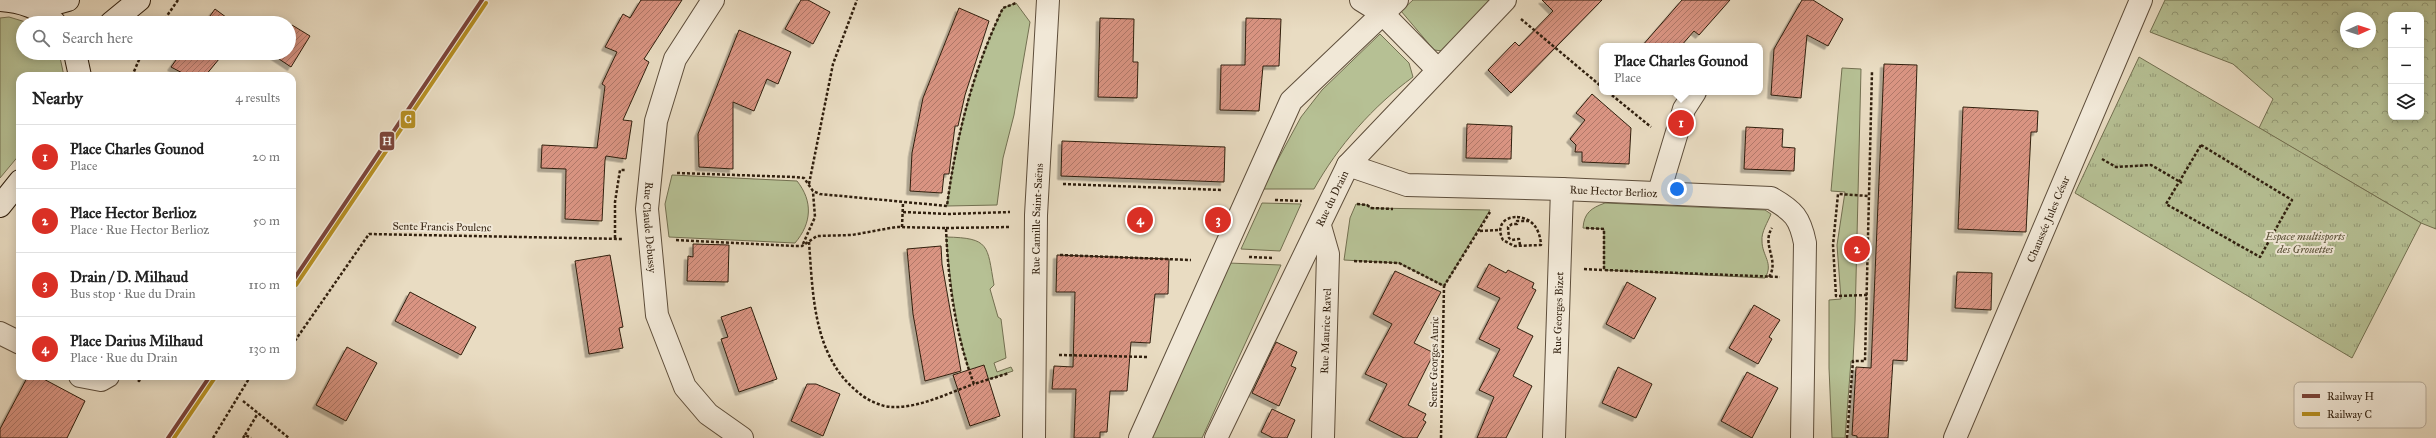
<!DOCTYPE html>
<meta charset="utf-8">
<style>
body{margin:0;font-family:"IM FELL Great Primer",serif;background:#f2f2f2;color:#222}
.controls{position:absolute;right:12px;top:12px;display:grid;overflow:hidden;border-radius:8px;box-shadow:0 2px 10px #0003}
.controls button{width:36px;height:36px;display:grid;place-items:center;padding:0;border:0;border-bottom:1px solid #e0e0e0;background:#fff;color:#222;font:20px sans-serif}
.compass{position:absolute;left:2340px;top:12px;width:36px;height:36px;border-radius:50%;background:#fff;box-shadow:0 2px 10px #0003;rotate:87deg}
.you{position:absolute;left:1677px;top:189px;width:14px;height:14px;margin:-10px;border:3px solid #fff;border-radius:50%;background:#1a73e8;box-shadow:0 0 0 6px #1a73e833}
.badge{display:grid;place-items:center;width:26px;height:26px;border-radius:50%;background:#d93025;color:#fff;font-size:13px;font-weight:700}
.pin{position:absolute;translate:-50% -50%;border:2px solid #fff;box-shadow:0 1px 4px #0006}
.popup{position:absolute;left:1599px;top:43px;width:164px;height:52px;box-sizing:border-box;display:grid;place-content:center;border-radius:8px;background:#fff;filter:drop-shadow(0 1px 3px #0005);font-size:13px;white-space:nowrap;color:#767676}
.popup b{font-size:15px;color:#222}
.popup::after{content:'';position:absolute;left:50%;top:100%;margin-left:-8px;border:8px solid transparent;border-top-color:#fff}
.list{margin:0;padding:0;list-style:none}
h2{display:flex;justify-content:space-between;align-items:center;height:52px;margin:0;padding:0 16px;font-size:17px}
h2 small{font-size:13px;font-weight:400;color:#767676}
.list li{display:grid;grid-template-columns:26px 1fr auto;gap:12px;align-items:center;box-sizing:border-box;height:64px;padding:0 16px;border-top:1px solid #e0e0e0}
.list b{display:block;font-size:15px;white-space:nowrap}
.list p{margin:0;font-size:13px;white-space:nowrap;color:#767676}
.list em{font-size:13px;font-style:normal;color:#767676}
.icon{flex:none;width:22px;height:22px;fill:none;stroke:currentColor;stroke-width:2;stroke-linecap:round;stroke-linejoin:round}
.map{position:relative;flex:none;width:2436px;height:438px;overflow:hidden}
.search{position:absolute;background:#fff;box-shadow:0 2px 10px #0003;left:16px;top:16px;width:280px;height:44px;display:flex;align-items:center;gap:10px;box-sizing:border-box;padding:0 14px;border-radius:22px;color:#767676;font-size:15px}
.panel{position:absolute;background:#fff;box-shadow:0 2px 10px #0003;left:16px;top:72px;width:280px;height:308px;border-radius:12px}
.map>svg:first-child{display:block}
.grass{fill:#b6c094;stroke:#737051}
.forest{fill:url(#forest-crowns);stroke:#737051;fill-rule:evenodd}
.park{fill:url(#park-tufts);stroke:#737051}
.building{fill:url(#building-hatch);stroke:#301f0e;filter:url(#shadow)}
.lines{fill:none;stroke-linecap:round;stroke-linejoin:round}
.street-casing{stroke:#5e4e3b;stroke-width:24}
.secondary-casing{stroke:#301f0e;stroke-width:24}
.path{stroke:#301f0e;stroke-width:2.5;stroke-dasharray:3 2;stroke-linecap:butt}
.street{stroke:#f1e8d7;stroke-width:22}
.secondary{stroke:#f1e8d7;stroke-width:22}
.rail-1-casing{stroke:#f1e8d7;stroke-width:7}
.rail-2-casing{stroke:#f1e8d7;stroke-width:7}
.rail-1{stroke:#7b4339;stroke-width:4}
.rail-2{stroke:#b79022;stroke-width:4}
.labels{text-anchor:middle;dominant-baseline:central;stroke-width:4;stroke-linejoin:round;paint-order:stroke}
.street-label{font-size:11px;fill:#301f0e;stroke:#f1e8d7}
.park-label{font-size:11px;font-style:italic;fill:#584f36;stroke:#f1e8d7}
.key{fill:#f1e8d7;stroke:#b7ac9b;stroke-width:1}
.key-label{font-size:11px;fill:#301f0e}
.line-badge{stroke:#f1e8d7;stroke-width:1.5}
.badge-label{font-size:11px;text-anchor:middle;font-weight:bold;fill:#fff}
</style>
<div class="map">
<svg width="2436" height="438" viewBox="0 0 2436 438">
<defs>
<pattern id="forest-crowns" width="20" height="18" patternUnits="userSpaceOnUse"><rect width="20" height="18" fill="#b6c094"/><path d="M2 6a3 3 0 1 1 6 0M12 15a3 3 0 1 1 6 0" fill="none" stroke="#949b77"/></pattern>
<pattern id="park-tufts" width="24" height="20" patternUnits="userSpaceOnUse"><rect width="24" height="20" fill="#b6c094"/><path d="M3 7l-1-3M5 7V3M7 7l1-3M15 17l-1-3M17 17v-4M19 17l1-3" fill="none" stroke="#949b77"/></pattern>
<pattern id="building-hatch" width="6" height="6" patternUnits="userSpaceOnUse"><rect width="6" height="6" fill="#d99482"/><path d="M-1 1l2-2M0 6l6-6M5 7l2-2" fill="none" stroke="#b07869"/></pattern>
<filter id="shadow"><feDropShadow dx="-3.5" dy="3.5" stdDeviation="0" flood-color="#0004"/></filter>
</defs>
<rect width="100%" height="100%" fill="#e9dcc2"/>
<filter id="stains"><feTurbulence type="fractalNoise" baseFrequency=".005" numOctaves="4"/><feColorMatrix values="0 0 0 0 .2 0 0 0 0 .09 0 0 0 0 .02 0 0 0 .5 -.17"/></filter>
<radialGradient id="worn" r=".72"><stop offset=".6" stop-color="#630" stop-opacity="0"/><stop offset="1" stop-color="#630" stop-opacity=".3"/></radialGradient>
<g class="grass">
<polygon points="1413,0 1490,0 1443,51 1434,50 1401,11"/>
<path d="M1016,3L1030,22L1014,115L1003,158L997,205L947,206C956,137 973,70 1003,8Z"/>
<polygon points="9,17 29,23 23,23 23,53 59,53 64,76 20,76 20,154 0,178 0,18"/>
<path d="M1380,34L1409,63L1413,77C1373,106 1338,146 1314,189H1262L1301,117L1322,90Z"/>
<polygon points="1842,68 1861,69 1855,321 1853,361 1851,361 1845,438 1832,438 1829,368 1829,300 1841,299 1837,245 1845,192 1831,191"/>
<path d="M672,175L797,181C813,201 812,223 795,243L669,237L665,204Z"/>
<polygon points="1262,203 1301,204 1280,251 1241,249"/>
<path d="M1605,203L1765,210L1771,214C1768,222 1761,232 1762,241C1762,256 1774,263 1765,278L1604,270V229L1583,228C1584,213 1591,208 1605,203Z"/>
<polygon points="1356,204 1367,205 1371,208 1490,210 1444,286 1399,263 1344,260 1350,218"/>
<path d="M946,237C990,238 987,245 994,285L990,289L998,317L1001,319L1006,358L994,363L997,372L1011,367L1013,371L974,384C956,337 951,287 946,237Z"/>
<polygon points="1228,263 1281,265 1202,438 1145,438"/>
</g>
<path class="forest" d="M2165,0H2436V229L2421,223L2259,128L2273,99L2233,64L2150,32ZM2391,15H2421V117H2391ZM2346,18H2370V42H2346Z"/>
<polygon class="park" points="2139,57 2421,223 2352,358 2075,193"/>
<g class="building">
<polygon points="641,0 682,0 644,59 649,62 623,120 632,121 626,159 606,156 605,160 602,221 565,219 566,169 541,168 542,145 597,148 605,86 602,84 617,52 605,47 623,14 630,18"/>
<polygon points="801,0 808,0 830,12 813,44 785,29"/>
<polygon points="1542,0 1602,0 1511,93 1488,70 1515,42 1519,46 1553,11"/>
<polygon points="1682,0 1730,0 1699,35 1694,31 1681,46 1642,46"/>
<polygon points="1802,0 1813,0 1843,19 1828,46 1807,35 1801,98 1771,95 1774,49"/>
<polygon points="959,8 989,21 965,95 958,126 955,126 949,174 944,174 942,193 910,191 912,153 923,98"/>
<polygon points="215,9 234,23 205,23"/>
<polygon points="1100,18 1134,19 1133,62 1138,62 1137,98 1098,97"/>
<polygon points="1246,18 1281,19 1279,66 1263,66 1259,111 1220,110 1221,65 1245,65"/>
<polygon points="292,25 310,36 291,67 273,55 274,53 289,53 289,30"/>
<polygon points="739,30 791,52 778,84 767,79 754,111 733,102 733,169 699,167 698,134"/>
<polygon points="181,53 224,53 205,76 188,76 171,67"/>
<polygon points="1884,64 1917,65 1907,361 1893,360 1888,438 1857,438 1857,436 1852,435 1856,367 1871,368"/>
<polygon points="1592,94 1631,128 1629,164 1582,162 1582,152 1575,152 1576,145 1570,139 1585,120 1576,113"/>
<polygon points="1963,107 2038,111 2037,132 2031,132 2026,232 1958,229"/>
<polygon points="1467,124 1512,126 1511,159 1466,158"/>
<polygon points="1746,127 1783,129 1782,147 1795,148 1794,171 1744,169"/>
<polygon points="1062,141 1225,147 1224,182 1061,176"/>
<polygon points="693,244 729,245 728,282 687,281 688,256 693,257"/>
<polygon points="941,246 942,264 961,371 925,381 913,314 907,249"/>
<polygon points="610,255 623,327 619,328 623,348 589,354 575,261"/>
<polygon points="1057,255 1169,259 1168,294 1155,294 1150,343 1131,342 1127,391 1110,391 1107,432 1100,432 1100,438 1074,438 1076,389 1052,389 1054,366 1073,367 1075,292 1056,292"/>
<polygon points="1489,264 1506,273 1508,270 1534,283 1532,288 1536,290 1517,328 1533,336 1513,376 1532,386 1506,438 1477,438 1494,397 1479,390 1500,349 1479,339 1500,298 1477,287"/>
<polygon points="1395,271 1441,292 1414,343 1434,353 1408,405 1426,414 1423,420 1426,422 1417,438 1404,438 1369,420 1387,384 1365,374 1392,324 1373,314"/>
<polygon points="1957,272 1992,273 1991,310 1955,308"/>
<polygon points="1627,282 1656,298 1634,339 1606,324"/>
<polygon points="410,292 476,327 461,355 395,321"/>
<polygon points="1754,305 1780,320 1769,337 1772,339 1758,364 1729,348"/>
<polygon points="751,307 777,379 739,392 721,339 728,337 721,317"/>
<polygon points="1276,342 1297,352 1291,366 1296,368 1279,406 1252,393"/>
<polygon points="347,347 377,363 346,421 316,405"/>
<polygon points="984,365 1000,416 970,426 953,375"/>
<polygon points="1618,367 1652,384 1636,418 1602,403"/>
<polygon points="1747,372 1778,388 1752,438 1721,421"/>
<polygon points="28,376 38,376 85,401 67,438 0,438 0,429"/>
<polygon points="807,384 816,384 840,394 823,436 791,421"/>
<polygon points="1272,409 1295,420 1287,438 1273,438 1261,432"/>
</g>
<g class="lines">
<defs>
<g id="street">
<path id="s1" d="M713,0L675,59L656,121L647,209L657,315L685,387L708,414L742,438"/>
<polyline points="1361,0 1382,13 1438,70"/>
<path id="s2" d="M1348,165L1407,185L1562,189L1771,198C1794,211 1800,218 1805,243L1802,438"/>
<polyline points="1659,192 1684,109 1695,92"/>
<polyline points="1320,226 1328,254 1323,438"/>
<polyline points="0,333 20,343"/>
<polyline points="80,376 101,380 108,376"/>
<path id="s3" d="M1034,438L1036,215L1048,0"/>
<polyline points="1140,438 1291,101 1397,0"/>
<path id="s4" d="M1216,438L1348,165L1505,0"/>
<path id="s5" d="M1554,438L1562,189"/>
<path id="s6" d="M1955,438L2141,0"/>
</g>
<g id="secondary">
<path d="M0,0C20,1 42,8 55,23"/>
<polyline points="36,9 68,0"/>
<polyline points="111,23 139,0"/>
<polyline points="75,53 80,76"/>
<polyline points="0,206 20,181"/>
</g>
</defs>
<use href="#street" class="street-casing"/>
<use href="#secondary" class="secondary-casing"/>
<g class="path">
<polyline points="1521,19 1602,87"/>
<polyline points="162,23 178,0"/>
<polyline points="132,76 142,53"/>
<polyline points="1608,92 1651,127"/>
<polygon points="2201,145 2292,200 2260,257 2166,204"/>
<polyline points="2102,159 2116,167 2151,165 2182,183"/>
<path d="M677,173L795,177L804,178L813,191L820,194L947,206C956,137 973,70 1003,8L1016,3"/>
<polyline points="809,184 833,64 857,0"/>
<polyline points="1063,184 1222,190"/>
<polyline points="1275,200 1302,201"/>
<polyline points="1357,204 1367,205 1371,208 1393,209"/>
<polyline points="903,212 949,214 1010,212"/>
<path d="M1517,217C1533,218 1540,230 1541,245L1514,246L1503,240C1496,227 1503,217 1517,217Z"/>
<polyline points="902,227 903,203"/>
<polyline points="946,228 1011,227"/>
<polyline points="1586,228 1604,229 1604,270 1780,277"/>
<polyline points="1480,231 1499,230"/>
<polyline points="615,238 615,202 620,170 626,170"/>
<path d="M676,240L794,246H802L817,236L852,235L896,227L946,228C948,280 955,334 974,384L1009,373"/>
<path d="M809,242C813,295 813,357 859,393C867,400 882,407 892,407C920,408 948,393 974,384"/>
<polyline points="803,244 815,217 813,192"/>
<polyline points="1520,245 1519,239 1512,240 1509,238 1508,227 1512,224 1517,224 1517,221 1529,221"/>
<polyline points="1060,255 1191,260"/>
<polyline points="1249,257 1274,258"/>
<polyline points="1354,261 1399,263 1444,286 1490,212"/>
<polyline points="1584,269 1604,270"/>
<path d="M1769,277C1780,260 1761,245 1772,228"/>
<polyline points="1867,295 1836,296 1833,245 1838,194 1869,196"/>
<polyline points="292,345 369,234 623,239"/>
<polyline points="1059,355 1148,357"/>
<polyline points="134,377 139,381 142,376"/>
<polyline points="243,401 289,438"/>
<polyline points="245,435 258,413"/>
<polyline points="213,438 250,377 254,376"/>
<polyline points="243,438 245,435 251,438"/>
<polyline points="1441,438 1444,286"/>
<polyline points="1847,438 1853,361 1865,361 1872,71"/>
</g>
<use href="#street" class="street"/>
<use href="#secondary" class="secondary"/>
<defs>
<g id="rail-1">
<polyline points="292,282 482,0"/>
<polyline points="168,438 210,376"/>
</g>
<g id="rail-2">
<polyline points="296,285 486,3"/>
<polyline points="174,438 214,379"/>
</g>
</defs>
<use href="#rail-1" class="rail-1-casing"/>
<use href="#rail-2" class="rail-2-casing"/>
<use href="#rail-1" class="rail-1"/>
<use href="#rail-2" class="rail-2"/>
</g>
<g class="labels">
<g class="street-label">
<text stroke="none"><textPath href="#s2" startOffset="269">Rue Hector Berlioz</textPath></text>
<text stroke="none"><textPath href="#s4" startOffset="266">Rue du Drain</textPath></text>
<text stroke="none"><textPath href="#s3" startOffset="219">Rue Camille Saint-Saëns</textPath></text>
<text stroke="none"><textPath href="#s6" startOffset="238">Chaussée Jules César</textPath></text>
<text transform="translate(442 227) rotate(1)">Sente Francis Poulenc</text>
<text stroke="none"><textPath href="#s1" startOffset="242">Rue Claude Debussy</textPath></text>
<text stroke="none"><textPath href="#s5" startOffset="125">Rue Georges Bizet</textPath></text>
<text transform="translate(1326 331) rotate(-88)">Rue Maurice Ravel</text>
<text transform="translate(1434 362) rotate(-89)">Sente Georges Auric</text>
</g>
<g class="park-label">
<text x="2305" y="236">Espace multisports<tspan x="2305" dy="13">des Grouettes</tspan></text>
</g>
</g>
<rect x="2294" y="382" width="132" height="46" rx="6" class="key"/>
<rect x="2302" y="394" width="18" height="4" fill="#7b4339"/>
<rect x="2302" y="412" width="18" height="4" fill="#b79022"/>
<g class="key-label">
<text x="2327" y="400">Railway H</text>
<text x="2327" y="418">Railway C</text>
</g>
<g class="line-badge">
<rect x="400" y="110" width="16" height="19" rx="4" fill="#b79022"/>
<rect x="379" y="131" width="16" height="20" rx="4" fill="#7b4339"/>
</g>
<g class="badge-label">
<text x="408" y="123">C</text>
<text x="387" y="145">H</text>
</g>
<rect width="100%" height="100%" filter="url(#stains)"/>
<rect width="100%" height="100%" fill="url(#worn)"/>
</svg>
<div class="controls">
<button>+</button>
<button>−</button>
<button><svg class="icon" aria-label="layers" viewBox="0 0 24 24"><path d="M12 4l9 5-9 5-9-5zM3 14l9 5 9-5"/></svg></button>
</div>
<svg class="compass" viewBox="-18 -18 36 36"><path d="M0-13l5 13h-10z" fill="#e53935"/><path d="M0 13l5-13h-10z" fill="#767676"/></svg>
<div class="you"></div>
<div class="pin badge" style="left:1681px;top:123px">1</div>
<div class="popup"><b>Place Charles Gounod</b>Place</div>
<div class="pin badge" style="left:1857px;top:249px">2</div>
<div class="pin badge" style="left:1218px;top:220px">3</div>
<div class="pin badge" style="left:1140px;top:220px">4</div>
<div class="search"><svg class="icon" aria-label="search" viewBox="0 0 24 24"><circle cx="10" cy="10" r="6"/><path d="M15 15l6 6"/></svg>Search here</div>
<section class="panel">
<h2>Nearby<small>4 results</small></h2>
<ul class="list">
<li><span class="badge">1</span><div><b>Place Charles Gounod</b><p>Place</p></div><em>20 m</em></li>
<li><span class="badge">2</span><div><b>Place Hector Berlioz</b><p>Place · Rue Hector Berlioz</p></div><em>50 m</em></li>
<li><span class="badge">3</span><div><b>Drain / D. Milhaud</b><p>Bus stop · Rue du Drain</p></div><em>110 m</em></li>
<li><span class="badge">4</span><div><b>Place Darius Milhaud</b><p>Place · Rue du Drain</p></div><em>130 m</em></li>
</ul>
</section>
</div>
